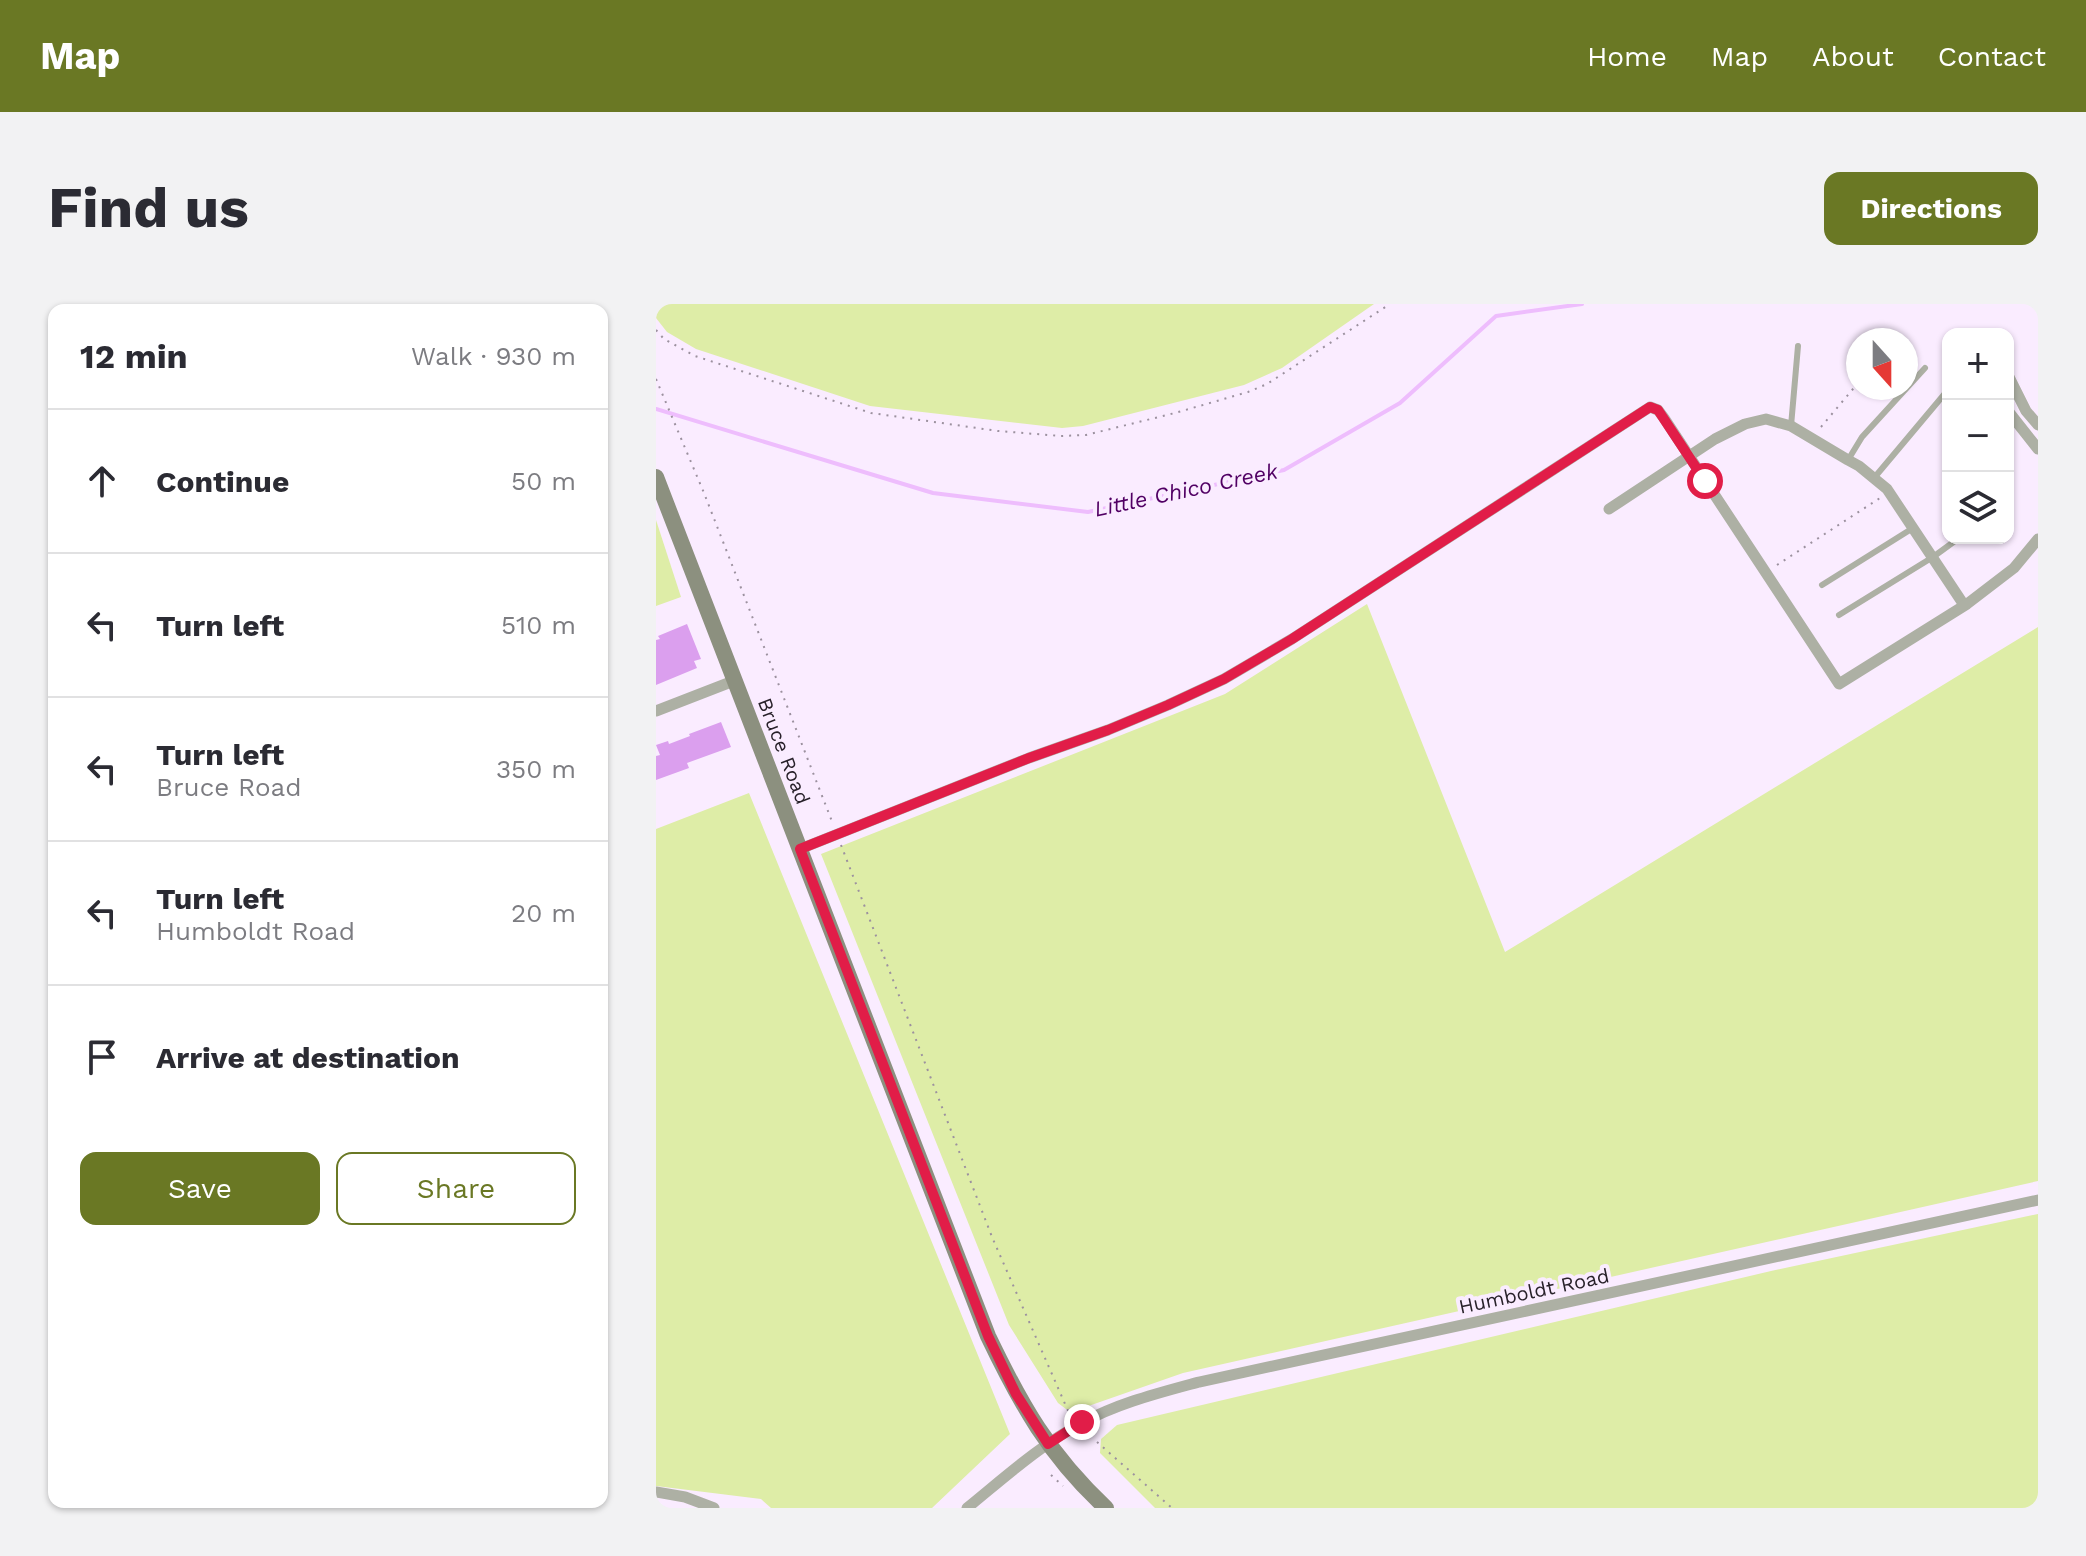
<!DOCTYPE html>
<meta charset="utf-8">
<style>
body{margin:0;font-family:"Work Sans",sans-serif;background:#f2f2f3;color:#2b2b33}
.controls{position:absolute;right:24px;top:24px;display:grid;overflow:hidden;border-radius:16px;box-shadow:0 2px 6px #0004}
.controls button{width:72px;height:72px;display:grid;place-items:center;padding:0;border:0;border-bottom:2px solid #e1e1e2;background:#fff;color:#2b2b33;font:40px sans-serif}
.compass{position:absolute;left:1190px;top:24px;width:72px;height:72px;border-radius:50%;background:#fff;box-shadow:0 2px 6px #0004;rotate:159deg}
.stop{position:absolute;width:24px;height:24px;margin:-18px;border:6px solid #e11d48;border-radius:50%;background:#fff}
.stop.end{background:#e11d48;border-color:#fff;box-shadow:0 2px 8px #0008}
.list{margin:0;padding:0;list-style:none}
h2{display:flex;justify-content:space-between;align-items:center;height:104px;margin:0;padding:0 32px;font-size:34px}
h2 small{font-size:26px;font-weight:400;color:#7c7c81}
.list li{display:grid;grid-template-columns:52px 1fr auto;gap:24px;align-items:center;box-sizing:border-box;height:144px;padding:0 32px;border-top:2px solid #e1e1e2}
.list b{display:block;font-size:30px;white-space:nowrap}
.list p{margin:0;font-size:26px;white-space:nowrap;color:#7c7c81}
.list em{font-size:26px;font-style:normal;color:#7c7c81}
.actions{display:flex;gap:16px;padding:24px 32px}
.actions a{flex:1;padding:18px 0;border:2px solid #6a7824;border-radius:16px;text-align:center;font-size:28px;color:#6a7824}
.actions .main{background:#6a7824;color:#fff}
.icon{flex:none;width:44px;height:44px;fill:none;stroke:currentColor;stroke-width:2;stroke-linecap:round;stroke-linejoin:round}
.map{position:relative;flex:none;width:1382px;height:1204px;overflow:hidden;border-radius:16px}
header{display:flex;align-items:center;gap:48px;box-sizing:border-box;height:112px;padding:0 40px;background:#6a7824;color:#fff}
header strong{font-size:38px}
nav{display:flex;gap:44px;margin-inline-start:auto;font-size:28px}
.intro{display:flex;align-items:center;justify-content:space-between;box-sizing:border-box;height:192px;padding:0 48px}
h1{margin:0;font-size:56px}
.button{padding:20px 36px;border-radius:16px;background:#6a7824;color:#fff;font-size:28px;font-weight:700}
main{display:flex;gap:48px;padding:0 48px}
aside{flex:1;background:#fff;border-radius:16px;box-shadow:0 2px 6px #0004}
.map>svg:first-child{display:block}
.green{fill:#deeda7}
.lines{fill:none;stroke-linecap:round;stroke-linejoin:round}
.stream{stroke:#eebdfd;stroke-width:4}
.building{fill:#db9fee}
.path{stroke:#9c919f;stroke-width:2;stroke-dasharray:2 6;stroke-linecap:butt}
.lane{stroke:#adb0a4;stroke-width:6}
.street{stroke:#adb0a4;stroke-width:11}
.secondary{stroke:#8c907f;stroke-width:16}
.route{stroke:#e11d48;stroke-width:10}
.labels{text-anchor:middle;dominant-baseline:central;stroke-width:8;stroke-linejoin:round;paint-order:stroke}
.street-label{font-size:20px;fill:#28212a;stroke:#faecff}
.water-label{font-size:22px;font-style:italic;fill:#510064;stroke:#faecff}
</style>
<header>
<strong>Map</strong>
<nav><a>Home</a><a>Map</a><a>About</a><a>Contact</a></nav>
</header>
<div class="intro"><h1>Find us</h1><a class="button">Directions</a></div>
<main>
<aside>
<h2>12 min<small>Walk · 930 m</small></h2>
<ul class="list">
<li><svg class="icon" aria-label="ahead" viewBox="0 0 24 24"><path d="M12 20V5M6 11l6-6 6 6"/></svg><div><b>Continue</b></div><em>50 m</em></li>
<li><svg class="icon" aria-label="left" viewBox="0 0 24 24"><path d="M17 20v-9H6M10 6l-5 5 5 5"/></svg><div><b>Turn left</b></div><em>510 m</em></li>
<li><svg class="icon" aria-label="left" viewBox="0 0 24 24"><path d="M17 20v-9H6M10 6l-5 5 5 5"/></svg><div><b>Turn left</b><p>Bruce Road</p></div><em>350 m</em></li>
<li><svg class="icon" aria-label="left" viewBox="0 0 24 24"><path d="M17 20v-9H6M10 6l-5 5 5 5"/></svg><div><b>Turn left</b><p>Humboldt Road</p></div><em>20 m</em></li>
<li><svg class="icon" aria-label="arrive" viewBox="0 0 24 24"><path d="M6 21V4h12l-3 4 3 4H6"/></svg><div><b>Arrive at destination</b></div></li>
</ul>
<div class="actions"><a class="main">Save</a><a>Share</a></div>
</aside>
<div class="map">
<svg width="1382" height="1204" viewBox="0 0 1382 1204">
<rect width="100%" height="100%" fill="#faecff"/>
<g class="green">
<polygon points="0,0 718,0 626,64 588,81 427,122 406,124 214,102 40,45 11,28 0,14"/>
<polygon points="0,216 25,293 0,302"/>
<polygon points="711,300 849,648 1382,323 1382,877 527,1069 421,1106 410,1105 402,1099 353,1021 165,550 569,390"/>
<polygon points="93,489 354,1130 276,1204 115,1204 105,1195 0,1182 0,525"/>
<polygon points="1382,910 1382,1204 499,1204 444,1149 445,1135 461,1121 1115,967"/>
</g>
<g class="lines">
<polyline class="stream" points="0,105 277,189 432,208 628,166 744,99 840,12 926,0"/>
</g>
<g class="building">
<polygon points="31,320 45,355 38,357 41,364 0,381 0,336 4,335 2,332"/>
<polygon points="65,418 75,443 31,459 33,464 0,476 0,452 4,451 0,441 12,437 13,440 34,432 33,430"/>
</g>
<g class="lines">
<g class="path">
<polyline points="0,26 8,35 39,52 215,109 342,127 405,132 430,131 519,109 592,88 611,80 734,0"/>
<polyline points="1238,36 1240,34"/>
<polyline points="0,75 48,189 177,520"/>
<polyline points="1165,123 1202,79"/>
<polyline points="1121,261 1224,194"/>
<polyline points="185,541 336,933 413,1109 426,1105"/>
<polyline points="441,1138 516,1204"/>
<polyline points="395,1171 407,1182"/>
</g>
<g class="lane">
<polyline points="1135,122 1142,42"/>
<polyline points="1192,156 1206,133 1269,64"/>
<polyline points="1218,174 1291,87"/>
<polyline points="1166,281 1257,224"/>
<polyline points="1183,311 1277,253 1303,234"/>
</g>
<g class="street">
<polyline points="1352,71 1370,107 1382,121"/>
<polyline points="1352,107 1382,145"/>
<polyline points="953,205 1059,135 1089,120 1110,115 1135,122 1192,156 1203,162 1231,185 1308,301"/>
<polyline points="0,407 80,376"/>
<polyline points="144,545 373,454 452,426 512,401 568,375 636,335 994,103 1002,106 1008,114 1183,380 1311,300 1358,264 1382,235"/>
<polyline points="0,1188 29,1193 58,1204"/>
<path d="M311,1204C348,1174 384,1141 426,1119C462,1099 503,1089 543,1078L1382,896"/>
</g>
<path class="secondary" d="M0,173L332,1032C365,1101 393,1151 450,1204"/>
</g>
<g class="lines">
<polyline class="route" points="426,1118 392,1140 360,1090 332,1032 144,545 373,454 452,426 512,401 568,375 636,335 994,103 1002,106 1049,177"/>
</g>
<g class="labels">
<g class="street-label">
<text transform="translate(128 447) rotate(69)">Bruce Road</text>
<text transform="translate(878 987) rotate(-12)">Humboldt Road</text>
</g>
<g class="water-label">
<text transform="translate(530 186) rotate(-12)">Little Chico Creek</text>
</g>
</g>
</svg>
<div class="controls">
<button>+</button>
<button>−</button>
<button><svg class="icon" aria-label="layers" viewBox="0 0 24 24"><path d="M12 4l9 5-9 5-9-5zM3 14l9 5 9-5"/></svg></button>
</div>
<svg class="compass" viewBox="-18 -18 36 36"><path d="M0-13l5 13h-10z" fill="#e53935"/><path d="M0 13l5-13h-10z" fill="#7c7c81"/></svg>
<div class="stop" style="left:1049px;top:177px"></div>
<div class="stop end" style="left:426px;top:1118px"></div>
</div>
</main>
